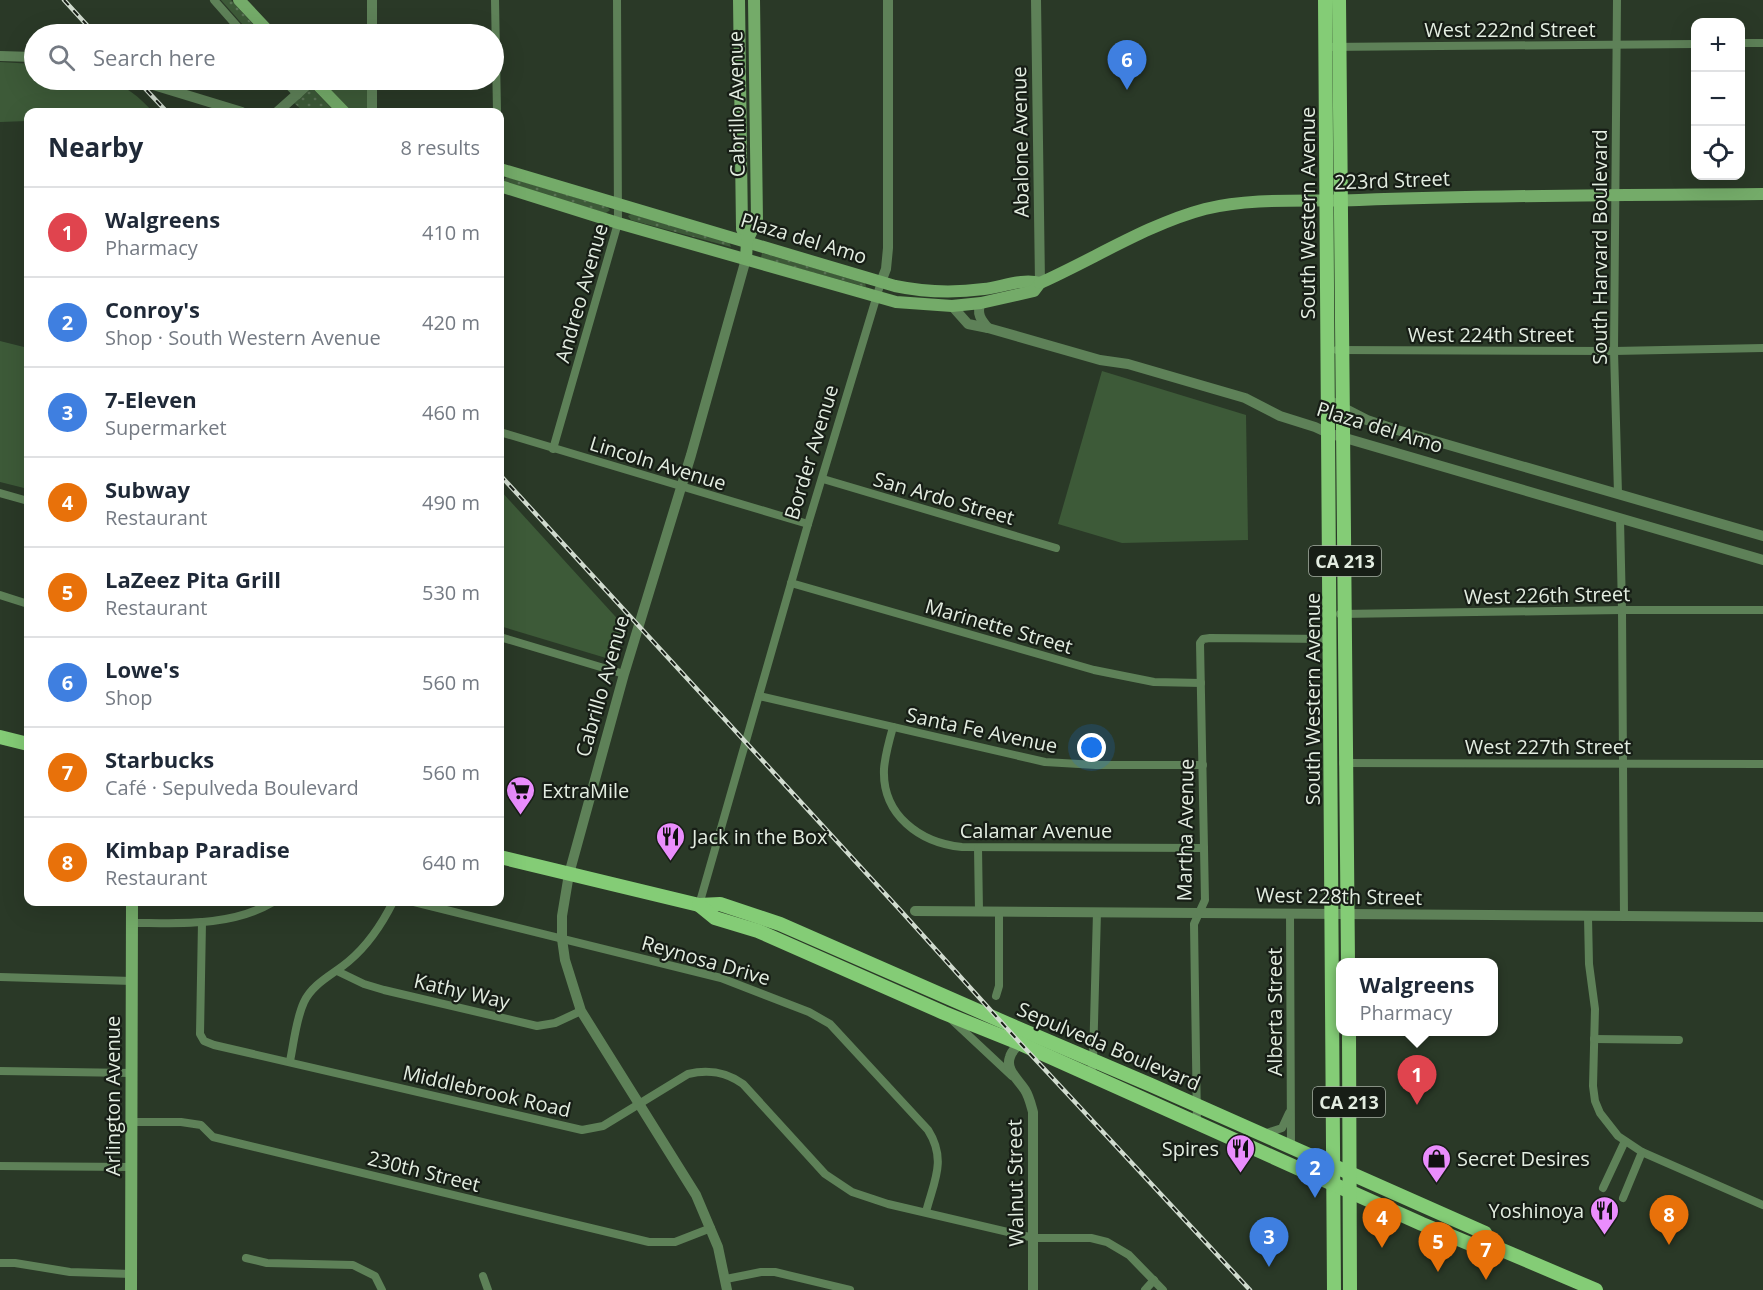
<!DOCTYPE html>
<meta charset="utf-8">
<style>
body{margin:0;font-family:"Open Sans",sans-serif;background:#f6f6f7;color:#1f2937}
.controls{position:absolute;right:18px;top:18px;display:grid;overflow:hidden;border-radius:12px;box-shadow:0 6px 24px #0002}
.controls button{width:54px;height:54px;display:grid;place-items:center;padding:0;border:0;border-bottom:2px solid #e0e1e3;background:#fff;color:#1f2937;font:30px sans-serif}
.you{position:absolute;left:1092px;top:748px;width:21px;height:21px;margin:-15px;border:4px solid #fff;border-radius:50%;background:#1a73e8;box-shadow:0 0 0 9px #1a73e833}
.badge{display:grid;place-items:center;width:39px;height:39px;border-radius:50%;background:#0b8043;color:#fff;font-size:20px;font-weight:700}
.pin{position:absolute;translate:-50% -50px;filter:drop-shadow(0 2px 3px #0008)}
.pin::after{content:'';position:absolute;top:32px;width:21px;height:18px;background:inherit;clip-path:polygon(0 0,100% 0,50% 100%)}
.popup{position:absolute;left:1336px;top:958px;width:162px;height:78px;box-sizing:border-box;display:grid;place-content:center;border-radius:12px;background:#fff;filter:drop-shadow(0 2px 4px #0005);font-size:20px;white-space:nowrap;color:#747a83}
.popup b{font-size:22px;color:#1f2937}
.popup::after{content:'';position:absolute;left:50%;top:100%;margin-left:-12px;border:12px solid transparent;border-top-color:#fff}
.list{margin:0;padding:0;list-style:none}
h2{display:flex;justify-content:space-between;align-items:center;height:78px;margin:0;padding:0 24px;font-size:26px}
h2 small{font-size:20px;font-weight:400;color:#747a83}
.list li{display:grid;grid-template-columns:39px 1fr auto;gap:18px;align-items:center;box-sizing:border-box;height:90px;padding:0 24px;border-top:2px solid #e0e1e3}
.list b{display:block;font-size:22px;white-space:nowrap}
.list p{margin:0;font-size:20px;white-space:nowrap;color:#747a83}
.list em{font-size:20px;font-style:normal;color:#747a83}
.icon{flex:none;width:33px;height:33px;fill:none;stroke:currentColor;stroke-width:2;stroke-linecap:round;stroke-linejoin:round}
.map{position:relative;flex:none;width:1763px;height:1290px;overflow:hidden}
.search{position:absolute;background:#fff;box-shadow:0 6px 24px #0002;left:24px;top:24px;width:480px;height:66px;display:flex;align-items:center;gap:15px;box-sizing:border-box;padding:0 21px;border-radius:33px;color:#747a83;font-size:22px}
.panel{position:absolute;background:#fff;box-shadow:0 6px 24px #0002;left:24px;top:108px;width:480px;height:798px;border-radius:12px}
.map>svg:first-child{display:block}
.grass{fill:url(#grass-dots)}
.green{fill:#3d5a38}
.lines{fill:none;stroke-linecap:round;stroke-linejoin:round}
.minor{stroke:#5e8158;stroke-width:8}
.tertiary{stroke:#5e8158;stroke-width:10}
.secondary{stroke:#74ab69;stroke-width:12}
.primary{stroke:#84cc76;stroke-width:14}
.rail-casing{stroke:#d0dbce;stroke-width:4.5}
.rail{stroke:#171e16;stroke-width:2;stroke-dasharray:7;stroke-linecap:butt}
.labels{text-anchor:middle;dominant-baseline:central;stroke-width:4.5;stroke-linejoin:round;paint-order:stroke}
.shield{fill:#171e16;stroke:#a6afa4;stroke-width:1.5}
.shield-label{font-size:18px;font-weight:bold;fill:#e3ede1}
.street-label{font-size:20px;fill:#e3ede1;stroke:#171e16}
.poi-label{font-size:20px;fill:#e3ede1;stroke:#171e16;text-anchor:start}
</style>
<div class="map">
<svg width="1763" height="1290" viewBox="0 0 1763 1290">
<defs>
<pattern id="grass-dots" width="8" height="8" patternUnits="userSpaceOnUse" patternTransform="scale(1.5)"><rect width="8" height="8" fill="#3d5a38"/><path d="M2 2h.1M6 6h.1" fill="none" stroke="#597254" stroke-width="1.8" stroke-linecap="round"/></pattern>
</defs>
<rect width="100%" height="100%" fill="#2a3927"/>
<g class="grass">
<polygon points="221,0 231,0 262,34 251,34"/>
<polygon points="312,88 335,112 304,112 294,103"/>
<polygon points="507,177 607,207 610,210 606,213 506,184 503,180"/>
<polygon points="631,214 729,242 731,247 631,220 628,216"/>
<polygon points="762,253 865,283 866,287 761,258"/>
</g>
<g class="green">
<path d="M0,62L34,64V80H104C125,84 139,97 153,112H28V121L0,122Z"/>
<polygon points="342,80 370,80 370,112 345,112 327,93"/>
<polygon points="0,341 28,348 28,489 0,482"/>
<polygon points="1102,371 1246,415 1248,540 1122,543 1058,524"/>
<polygon points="500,490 624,626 614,658 606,658 500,626"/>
</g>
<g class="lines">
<g class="minor">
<polyline points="214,0 244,34"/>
<polyline points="495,0 497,112"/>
<polyline points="1617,0 1614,351 1618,494"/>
<polyline points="1740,43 1763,43"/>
<polyline points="1325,47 1696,44"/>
<polyline points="283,80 298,95"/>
<polyline points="1337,350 1614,351 1763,348"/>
<polyline points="500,432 808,524"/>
<polyline points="553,449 618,223 617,0"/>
<polyline points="823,479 1056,548"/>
<polyline points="0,493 28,501"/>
<polyline points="1620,519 1622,610 1624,917"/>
<polyline points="791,583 1094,670 1154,682 1201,683"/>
<polyline points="0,595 28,604"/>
<polyline points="1340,614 1622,610 1763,610"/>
<polyline points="500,637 624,674"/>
<polyline points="759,696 1045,762 1096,765 1203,765"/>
<path d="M893,727C889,741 885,755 884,769C882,815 920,843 962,847L1204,848"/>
<polyline points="1343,763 1763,764"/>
<polyline points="978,848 979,911"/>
<path d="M414,902L721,978L809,1012L830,1024L928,1130C947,1160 934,1181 926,1212"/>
<polyline points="699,905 808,524 881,282"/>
<polyline points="1290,913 1291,1147"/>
<polyline points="1588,917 1589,964 1595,1009 1593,1086 1595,1101 1600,1113 1618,1136 1642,1152 1763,1205"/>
<path d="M202,922L200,1034L204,1041L214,1045L582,1130L603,1126L688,1074C709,1069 726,1072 743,1084L825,1174L852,1192L888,1204L1034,1238H1091L1107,1242L1129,1255L1163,1290"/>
<path d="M132,923C178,923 231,927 273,902"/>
<polyline points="337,971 364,984 384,990 537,1026 555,1023 581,1011"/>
<polyline points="0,977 132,981"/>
<polyline points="996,996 999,986 999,911"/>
<polyline points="951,1019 1012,1076"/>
<polyline points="1594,1039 1679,1040"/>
<path d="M290,1061C294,1042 296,1019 304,1002C313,983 334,974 349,961C368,945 382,924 393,902"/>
<polyline points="0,1071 132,1073"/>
<polyline points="1091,1076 1093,1060 1097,912"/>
<polyline points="132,1122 181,1122 201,1125 213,1137 649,1242 675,1242 711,1228"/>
<polyline points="1197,1123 1194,924 1205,900 1200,643 1203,639 1210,638 1332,639"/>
<polyline points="1264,1134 1282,1128 1289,1113"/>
<polyline points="0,1166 131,1167"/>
<polyline points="1603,1188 1625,1141"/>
<polyline points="1623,1198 1642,1152"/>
<polyline points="246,1258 267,1263 353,1265 375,1276 382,1290"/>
<polyline points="0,1263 15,1263 70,1272 131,1274"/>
<polyline points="483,1276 488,1290"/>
<polyline points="726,1279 761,1272 775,1272 850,1290"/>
<polyline points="1145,1290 1154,1280"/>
</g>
<g class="tertiary">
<polyline points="1036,0 1040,283"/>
<polyline points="372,34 372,0"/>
<polyline points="0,56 34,57"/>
<polyline points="137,80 242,112"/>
<polyline points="277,112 313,80"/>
<polyline points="372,112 372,80"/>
<polyline points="881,282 886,269 888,248 888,0"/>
<path d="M981,303C976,313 981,320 988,328"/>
<polyline points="952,306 968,324 988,328 1100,360 1128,364 1245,398 1280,416 1315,427 1328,433 1763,560"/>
<polyline points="1328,400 1367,420 1397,430 1763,536"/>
<polyline points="915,911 1763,917"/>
<path d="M1023,1038C1020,1045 1012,1049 1010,1057C1005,1070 1019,1080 1025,1090C1029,1096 1031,1105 1033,1112V1290"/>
<polyline points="727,1290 718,1247 696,1195 581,1011 565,960 562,939 562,916 569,874 624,674 691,455 746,259"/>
</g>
<g class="secondary">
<polyline points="239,0 271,34"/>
<polyline points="739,0 742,229 747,241"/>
<polyline points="313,80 344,112"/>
<path d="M500,169L895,286C924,292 954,293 984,289C1002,287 1022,278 1040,283"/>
<polyline points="500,186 618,223 896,302 952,306 981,303 1034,291 1040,283"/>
<polyline points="746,259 747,241 757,220 754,0"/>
<path d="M1040,283C1094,259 1148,224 1205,209C1255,197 1308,202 1359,200C1494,195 1628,195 1763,194"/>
<polyline points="131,1290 132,902"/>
</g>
<g class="primary">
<path d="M1325,0C1330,430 1332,860 1334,1290"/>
<polyline points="1339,0 1348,962"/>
<polyline points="0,737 28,744"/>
<polyline points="500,857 699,905 720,904 780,924 1022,1030 1151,1085 1485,1233 1492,1247"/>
<polyline points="699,905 715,918 758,931 944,1013 1021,1044 1422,1224 1480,1248 1492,1247 1502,1250 1596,1290"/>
<polyline points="1349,1032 1350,1290"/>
</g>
<defs>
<g id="rail">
<polyline points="64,0 95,34"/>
<polyline points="137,80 167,112"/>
<polyline points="500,475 901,911 1021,1044 1250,1290"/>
</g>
</defs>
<use href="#rail" class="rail-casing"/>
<use href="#rail" class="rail"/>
</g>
<defs>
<symbol id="supermarket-pin" viewBox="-11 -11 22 30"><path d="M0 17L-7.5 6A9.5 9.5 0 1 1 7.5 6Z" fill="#ea8dfd" stroke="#171e16"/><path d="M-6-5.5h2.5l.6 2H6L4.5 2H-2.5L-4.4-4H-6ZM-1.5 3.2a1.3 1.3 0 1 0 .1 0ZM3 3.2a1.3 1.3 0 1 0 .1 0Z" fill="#111"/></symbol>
<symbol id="restaurant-pin" viewBox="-11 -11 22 30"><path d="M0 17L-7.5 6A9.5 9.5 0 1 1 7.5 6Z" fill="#ea8dfd" stroke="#171e16"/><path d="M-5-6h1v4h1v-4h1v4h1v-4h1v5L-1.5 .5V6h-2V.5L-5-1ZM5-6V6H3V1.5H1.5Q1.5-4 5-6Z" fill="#111"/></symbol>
<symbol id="shop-pin" viewBox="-11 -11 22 30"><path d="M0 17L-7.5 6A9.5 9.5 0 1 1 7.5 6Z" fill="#ea8dfd" stroke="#171e16"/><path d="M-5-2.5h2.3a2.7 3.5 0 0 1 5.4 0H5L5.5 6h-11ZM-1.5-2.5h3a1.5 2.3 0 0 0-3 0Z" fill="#111"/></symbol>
</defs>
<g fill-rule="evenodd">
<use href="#supermarket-pin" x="504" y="774" width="33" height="45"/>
<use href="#restaurant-pin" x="654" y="820" width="33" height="45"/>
<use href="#restaurant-pin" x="1224" y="1132" width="33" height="45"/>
<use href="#shop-pin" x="1420" y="1142" width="33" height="45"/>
<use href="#restaurant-pin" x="1588" y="1194" width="33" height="45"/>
</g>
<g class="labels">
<g class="shield">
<rect x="1309" y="546" width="72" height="30" rx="4.5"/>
<rect x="1313" y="1087" width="72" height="30" rx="4.5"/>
</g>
<g class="shield-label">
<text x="1345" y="561">CA 213</text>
<text x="1349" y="1102">CA 213</text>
</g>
<g class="street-label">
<text x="1510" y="29">West 222nd Street</text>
<text transform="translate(736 104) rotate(-91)">Cabrillo Avenue</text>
<text transform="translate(1020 142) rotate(-91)">Abalone Avenue</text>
<text transform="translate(1392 180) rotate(-2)">223rd Street</text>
<text transform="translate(1307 213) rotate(-90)">South Western Avenue</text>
<text transform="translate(804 238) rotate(17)">Plaza del Amo</text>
<text transform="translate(1599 247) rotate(-90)">South Harvard Boulevard</text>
<text transform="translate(581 293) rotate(-74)">Andreo Avenue</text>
<text x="1491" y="334">West 224th Street</text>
<text transform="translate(1380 427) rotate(17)">Plaza del Amo</text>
<text transform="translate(811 452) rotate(-73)">Border Avenue</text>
<text transform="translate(658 463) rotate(17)">Lincoln Avenue</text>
<text transform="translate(944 498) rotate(16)">San Ardo Street</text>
<text transform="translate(1547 595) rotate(-1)">West 226th Street</text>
<text transform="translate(999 626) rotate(16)">Marinette Street</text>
<text transform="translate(602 686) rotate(-74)">Cabrillo Avenue</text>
<text transform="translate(1312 699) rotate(-90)">South Western Avenue</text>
<text transform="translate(982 730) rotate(12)">Santa Fe Avenue</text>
<text x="1548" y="746">West 227th Street</text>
<text x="1036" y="830">Calamar Avenue</text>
<text transform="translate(1185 830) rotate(-89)">Martha Avenue</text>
<text transform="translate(1339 896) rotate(1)">West 228th Street</text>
<text transform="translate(706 960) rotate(16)">Reynosa Drive</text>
<text transform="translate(462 991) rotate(13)">Kathy Way</text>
<text transform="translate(1274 1012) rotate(-90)">Alberta Street</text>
<text transform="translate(1109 1046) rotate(23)">Sepulveda Boulevard</text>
<text transform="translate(487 1091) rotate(13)">Middlebrook Road</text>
<text transform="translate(112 1096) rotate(-90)">Arlington Avenue</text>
<text transform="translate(424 1171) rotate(14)">230th Street</text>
<text transform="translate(1015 1183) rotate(-91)">Walnut Street</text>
</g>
<g class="poi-label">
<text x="542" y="790">ExtraMile</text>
<text x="692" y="836">Jack in the Box</text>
<text x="1219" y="1148" text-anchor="end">Spires</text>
<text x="1457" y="1158">Secret Desires</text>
<text x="1584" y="1210" text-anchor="end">Yoshinoya</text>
</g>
</g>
</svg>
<div class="controls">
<button>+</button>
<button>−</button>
<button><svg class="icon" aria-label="locate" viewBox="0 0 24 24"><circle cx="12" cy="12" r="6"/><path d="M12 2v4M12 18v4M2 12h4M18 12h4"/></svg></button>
</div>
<div class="you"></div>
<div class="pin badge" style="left:1417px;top:1105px;background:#e0444e">1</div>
<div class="popup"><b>Walgreens</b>Pharmacy</div>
<div class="pin badge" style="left:1315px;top:1198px;background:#3f7fe0">2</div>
<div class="pin badge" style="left:1269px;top:1267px;background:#3f7fe0">3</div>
<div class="pin badge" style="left:1382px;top:1248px;background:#e8710a">4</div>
<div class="pin badge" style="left:1438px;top:1272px;background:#e8710a">5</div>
<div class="pin badge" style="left:1127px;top:90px;background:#3f7fe0">6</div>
<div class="pin badge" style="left:1486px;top:1280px;background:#e8710a">7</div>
<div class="pin badge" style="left:1669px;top:1245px;background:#e8710a">8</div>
<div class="search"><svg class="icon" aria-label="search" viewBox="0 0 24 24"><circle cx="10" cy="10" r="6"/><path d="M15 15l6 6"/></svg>Search here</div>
<section class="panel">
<h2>Nearby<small>8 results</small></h2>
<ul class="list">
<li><span class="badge" style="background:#e0444e">1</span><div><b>Walgreens</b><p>Pharmacy</p></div><em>410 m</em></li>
<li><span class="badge" style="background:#3f7fe0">2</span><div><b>Conroy's</b><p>Shop · South Western Avenue</p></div><em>420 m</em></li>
<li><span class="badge" style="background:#3f7fe0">3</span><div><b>7-Eleven</b><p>Supermarket</p></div><em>460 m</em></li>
<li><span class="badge" style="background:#e8710a">4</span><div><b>Subway</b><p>Restaurant</p></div><em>490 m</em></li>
<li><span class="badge" style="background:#e8710a">5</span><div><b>LaZeez Pita Grill</b><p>Restaurant</p></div><em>530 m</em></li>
<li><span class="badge" style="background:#3f7fe0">6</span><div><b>Lowe's</b><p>Shop</p></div><em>560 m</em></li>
<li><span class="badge" style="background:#e8710a">7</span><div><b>Starbucks</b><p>Café · Sepulveda Boulevard</p></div><em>560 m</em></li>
<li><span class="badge" style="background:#e8710a">8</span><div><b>Kimbap Paradise</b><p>Restaurant</p></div><em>640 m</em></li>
</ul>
</section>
</div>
